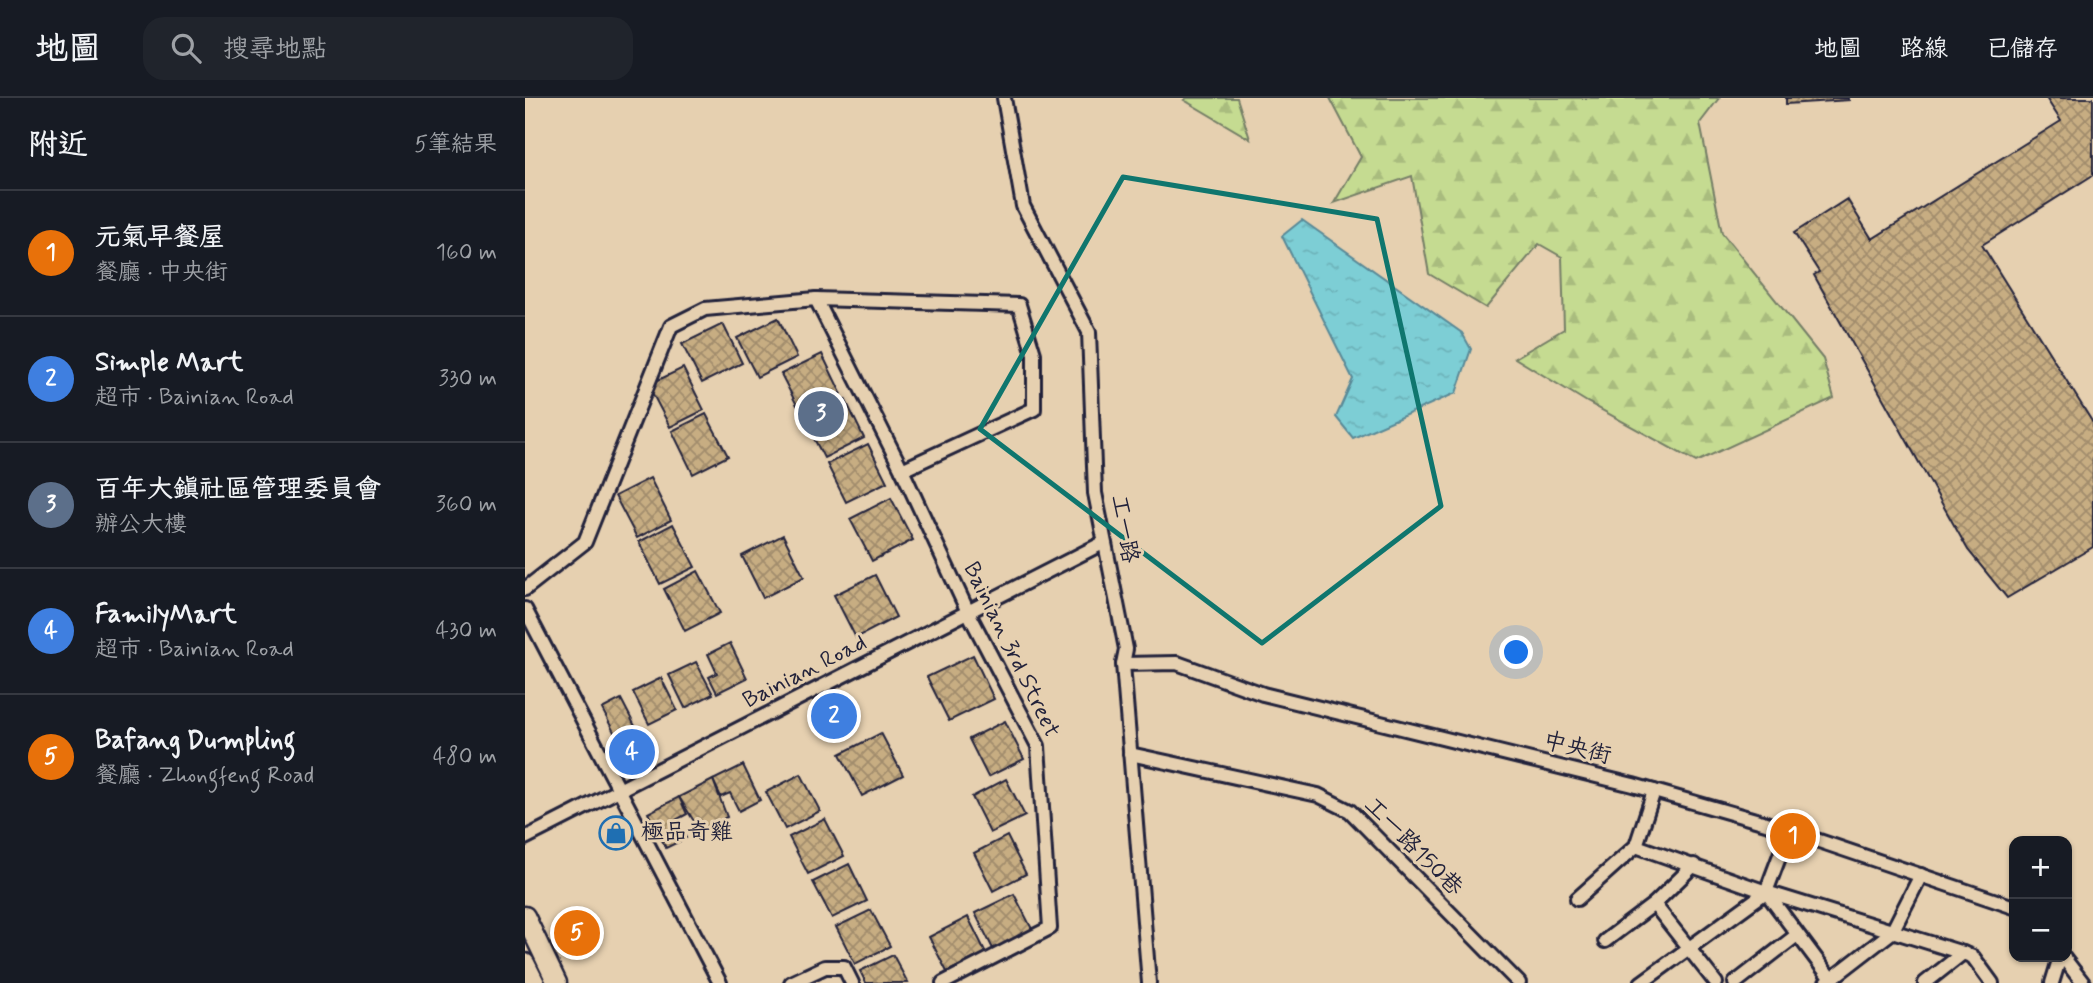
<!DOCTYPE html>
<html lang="zh-TW">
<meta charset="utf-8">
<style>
body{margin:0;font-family:Mynerve,"LXGW WenKai TC",sans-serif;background:#20242c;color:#f1f3f6}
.controls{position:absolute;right:21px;bottom:21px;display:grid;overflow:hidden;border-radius:14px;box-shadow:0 2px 5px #0004}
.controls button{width:63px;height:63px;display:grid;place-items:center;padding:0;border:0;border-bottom:2px solid #363941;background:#171b24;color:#f1f3f6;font:35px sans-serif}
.you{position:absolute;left:992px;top:555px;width:24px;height:24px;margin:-18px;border:5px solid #fff;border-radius:50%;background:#1a73e8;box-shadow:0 0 0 10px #1a73e833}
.badge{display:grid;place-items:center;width:46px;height:46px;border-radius:50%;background:#d93025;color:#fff;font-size:23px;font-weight:700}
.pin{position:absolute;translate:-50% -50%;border:4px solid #fff;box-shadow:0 2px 7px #0006}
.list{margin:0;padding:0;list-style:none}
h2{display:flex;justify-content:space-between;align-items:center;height:91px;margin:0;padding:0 28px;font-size:30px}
h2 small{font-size:23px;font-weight:400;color:#9ea1a6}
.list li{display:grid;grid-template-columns:46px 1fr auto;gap:21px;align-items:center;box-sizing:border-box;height:126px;padding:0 28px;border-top:2px solid #363941}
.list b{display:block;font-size:26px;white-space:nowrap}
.list p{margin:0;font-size:23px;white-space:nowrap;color:#9ea1a6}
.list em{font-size:23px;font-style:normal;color:#9ea1a6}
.icon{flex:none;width:38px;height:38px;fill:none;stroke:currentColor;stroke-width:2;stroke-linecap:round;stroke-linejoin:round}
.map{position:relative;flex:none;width:1568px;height:885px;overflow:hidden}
header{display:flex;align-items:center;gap:42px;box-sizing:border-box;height:98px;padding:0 35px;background:#171b24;border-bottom:2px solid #363941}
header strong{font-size:33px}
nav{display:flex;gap:38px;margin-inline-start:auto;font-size:24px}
.search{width:490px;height:63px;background:#20242c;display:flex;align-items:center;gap:18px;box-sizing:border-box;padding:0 24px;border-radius:21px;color:#9ea1a6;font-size:26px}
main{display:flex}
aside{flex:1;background:#171b24}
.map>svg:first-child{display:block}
.forest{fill:url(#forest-firs);stroke:#747e66;stroke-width:2}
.water{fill:url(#water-ripples);stroke:#598997;stroke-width:2}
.building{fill:url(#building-cross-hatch);stroke:#22223b;stroke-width:2}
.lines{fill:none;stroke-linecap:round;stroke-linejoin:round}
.minor-casing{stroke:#22223b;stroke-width:18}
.secondary-casing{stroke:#22223b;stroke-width:23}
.minor{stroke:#e6d0b0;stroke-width:12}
.secondary{stroke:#e6d0b0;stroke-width:18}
.marked{fill:none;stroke:#0f766e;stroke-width:5;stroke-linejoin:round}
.labels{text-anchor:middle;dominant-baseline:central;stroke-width:6;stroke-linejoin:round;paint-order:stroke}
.street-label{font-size:23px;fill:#22223b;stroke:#e6d0b0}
.poi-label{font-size:23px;fill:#22223b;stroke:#e6d0b0;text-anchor:start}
</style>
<header>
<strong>地圖</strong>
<div class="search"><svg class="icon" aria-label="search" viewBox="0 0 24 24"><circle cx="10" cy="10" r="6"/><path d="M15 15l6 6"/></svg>搜尋地點</div>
<nav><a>地圖</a><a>路線</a><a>已儲存</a></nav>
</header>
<main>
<aside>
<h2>附近<small>5筆結果</small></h2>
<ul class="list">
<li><span class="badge" style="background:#e8710a">1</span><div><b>元氣早餐屋</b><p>餐廳 · 中央街</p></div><em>160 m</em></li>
<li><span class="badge" style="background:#3f7fe0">2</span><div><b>Simple Mart</b><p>超市 · Bainian Road</p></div><em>330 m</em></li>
<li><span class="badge" style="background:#5c6f8a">3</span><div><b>百年大鎮社區管理委員會</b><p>辦公大樓</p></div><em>360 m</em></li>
<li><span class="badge" style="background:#3f7fe0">4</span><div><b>FamilyMart</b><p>超市 · Bainian Road</p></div><em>430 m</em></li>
<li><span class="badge" style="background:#e8710a">5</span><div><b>Bafang Dumpling</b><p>餐廳 · Zhongfeng Road</p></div><em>480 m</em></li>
</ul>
</aside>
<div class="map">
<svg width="1568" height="885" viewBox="0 0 1568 885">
<defs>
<pattern id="forest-firs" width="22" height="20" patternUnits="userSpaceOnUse" patternTransform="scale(1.75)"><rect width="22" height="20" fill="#c5db91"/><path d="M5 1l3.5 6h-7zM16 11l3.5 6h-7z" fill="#a9bc7e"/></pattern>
<pattern id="water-ripples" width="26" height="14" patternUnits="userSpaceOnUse" patternTransform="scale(1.75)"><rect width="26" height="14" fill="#7dced5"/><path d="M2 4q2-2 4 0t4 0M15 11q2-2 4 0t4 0" fill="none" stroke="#6cb1b8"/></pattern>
<pattern id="building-cross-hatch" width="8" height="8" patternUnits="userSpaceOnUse" patternTransform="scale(1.75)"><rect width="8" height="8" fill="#c7ad82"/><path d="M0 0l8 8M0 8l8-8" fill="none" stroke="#a18c6c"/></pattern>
</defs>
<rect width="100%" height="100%" fill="#e6d0b0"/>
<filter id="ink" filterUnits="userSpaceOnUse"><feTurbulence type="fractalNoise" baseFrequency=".0143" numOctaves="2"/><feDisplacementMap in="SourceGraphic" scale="14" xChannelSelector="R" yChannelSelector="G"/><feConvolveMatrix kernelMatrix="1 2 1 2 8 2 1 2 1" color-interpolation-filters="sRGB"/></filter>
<g filter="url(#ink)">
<g class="forest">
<polygon points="662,0 712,0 725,41 659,2"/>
<polygon points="805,0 1194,0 1175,25 1197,135 1298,261 1309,300 1171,364 1062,304 990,260 1039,231 1037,159 1014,146 961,210 904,176 887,78 809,105 836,59"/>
</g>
<polygon class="water" points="777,122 937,235 946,251 931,295 828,340 811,319 828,281 757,138"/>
<g class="building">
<polygon points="1261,0 1323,0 1324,2 1261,6"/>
<polygon points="1521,0 1568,0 1568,77 1457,147 1568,325 1568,449 1482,500 1443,452 1289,177 1294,174 1269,135 1322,101 1347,141 1536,23"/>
<polygon points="253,220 272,259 232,279 212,240"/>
<polygon points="198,226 217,265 177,285 157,246"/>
<polygon points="297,256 316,295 276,315 256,276"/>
<polygon points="158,270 179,312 145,329 123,287"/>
<polygon points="320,301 339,340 299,360 279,321"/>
<polygon points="181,316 203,358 168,376 147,333"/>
<polygon points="343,346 362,384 321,404 302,366"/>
<polygon points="125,380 146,422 112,440 90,398"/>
<polygon points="366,400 388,442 347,463 325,421"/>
<polygon points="148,426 170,469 135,486 114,444"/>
<polygon points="258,437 279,479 238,500 217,458"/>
<polygon points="173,473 195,515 160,533 139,491"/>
<polygon points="350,477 371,519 331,540 309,497"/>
<polygon points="205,545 222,580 192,595 184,579 192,575 183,556"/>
<polygon points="448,557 469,601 424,623 402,579"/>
<polygon points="171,564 188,596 160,610 144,577"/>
<polygon points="136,580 152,612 124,626 108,594"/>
<polygon points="96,601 111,630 92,640 77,611"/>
<polygon points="480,623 499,661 463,679 444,641"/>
<polygon points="356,635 378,677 337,698 315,656"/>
<polygon points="218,667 235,702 214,713 205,695 196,699 188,682"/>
<polygon points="276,676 295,713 260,731 241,694"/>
<polygon points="481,681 500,718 465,735 447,699"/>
<polygon points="188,682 202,719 175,733 154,699"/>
<polygon points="154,699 162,716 151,722 161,740 141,750 123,715"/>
<polygon points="300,721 319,758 283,776 264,739"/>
<polygon points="482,738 501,776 468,793 449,755"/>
<polygon points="324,766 342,803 307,820 288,784"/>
<polygon points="489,796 507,831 468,851 450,815"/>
<polygon points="346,812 365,848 330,866 311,829"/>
<polygon points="443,819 461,855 422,874 404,839"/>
<polygon points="368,857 383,885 341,885 335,873"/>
</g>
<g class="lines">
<defs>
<g id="minor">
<polyline points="479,0 498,108 564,234 570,395 601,551 598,566 624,885"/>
<polyline points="291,201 377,372 443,514 513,648 525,830 418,885"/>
<polyline points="0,491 60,444 146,228 180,211 291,201 494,207 509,256 509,311 377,372"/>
<polyline points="0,511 195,885"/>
<polyline points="598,566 652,565 738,596 1108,687 1241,725 1489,809"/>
<polyline points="605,656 793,697 825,713 994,885"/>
<polyline points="0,740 578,445"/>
<polyline points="1111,748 1241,794 1438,855 1448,859 1467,885"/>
<polyline points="1241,794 1309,885"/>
<polyline points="1241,794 1264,733"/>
<polyline points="1052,801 1111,748 1129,693"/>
<polyline points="1129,806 1191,885"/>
<polyline points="1080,843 1129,806 1169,767"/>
<polyline points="1538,859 1558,885"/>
<polyline points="266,885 300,869 319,869 327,885"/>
<polyline points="1116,885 1241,794"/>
<polyline points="1210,885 1272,837"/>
<polyline points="1301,885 1367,834 1396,777"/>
<polyline points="1400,885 1438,855"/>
<polyline points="1527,885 1535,859"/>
</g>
<g id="secondary">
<polyline points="0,818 32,885"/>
<polyline points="0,865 10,885"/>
</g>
</defs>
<use href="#minor" class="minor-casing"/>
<use href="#secondary" class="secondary-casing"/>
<use href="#minor" class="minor"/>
<use href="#secondary" class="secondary"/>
</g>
</g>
<path class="marked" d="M598,79L852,121L916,408L737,545L455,331Z"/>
<defs>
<symbol id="shop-ring" viewBox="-11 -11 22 22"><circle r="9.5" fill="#e6d0b0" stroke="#1f6fb2" stroke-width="1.5"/><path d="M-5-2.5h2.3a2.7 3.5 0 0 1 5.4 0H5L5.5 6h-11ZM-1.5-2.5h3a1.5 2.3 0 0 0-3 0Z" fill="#1f6fb2"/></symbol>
</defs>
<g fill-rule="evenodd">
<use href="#shop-ring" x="72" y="716" width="38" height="38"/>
</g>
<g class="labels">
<g class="street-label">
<text transform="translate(599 431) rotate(80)">工一路</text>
<text transform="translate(486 552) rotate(64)">Bainian 3rd Street</text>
<text transform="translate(280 574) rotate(-27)">Bainian Road</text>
<text transform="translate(1052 651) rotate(14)">中央街</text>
<text transform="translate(888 749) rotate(45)">工一路150巷</text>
</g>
<g class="poi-label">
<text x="116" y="735">極品奇雞</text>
</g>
</g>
</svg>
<div class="controls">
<button>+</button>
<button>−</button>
</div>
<div class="you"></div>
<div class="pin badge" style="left:1268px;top:738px;background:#e8710a">1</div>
<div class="pin badge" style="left:309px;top:618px;background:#3f7fe0">2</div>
<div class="pin badge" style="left:296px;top:316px;background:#5c6f8a">3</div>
<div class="pin badge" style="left:107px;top:654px;background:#3f7fe0">4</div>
<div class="pin badge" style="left:52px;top:835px;background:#e8710a">5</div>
</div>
</main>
